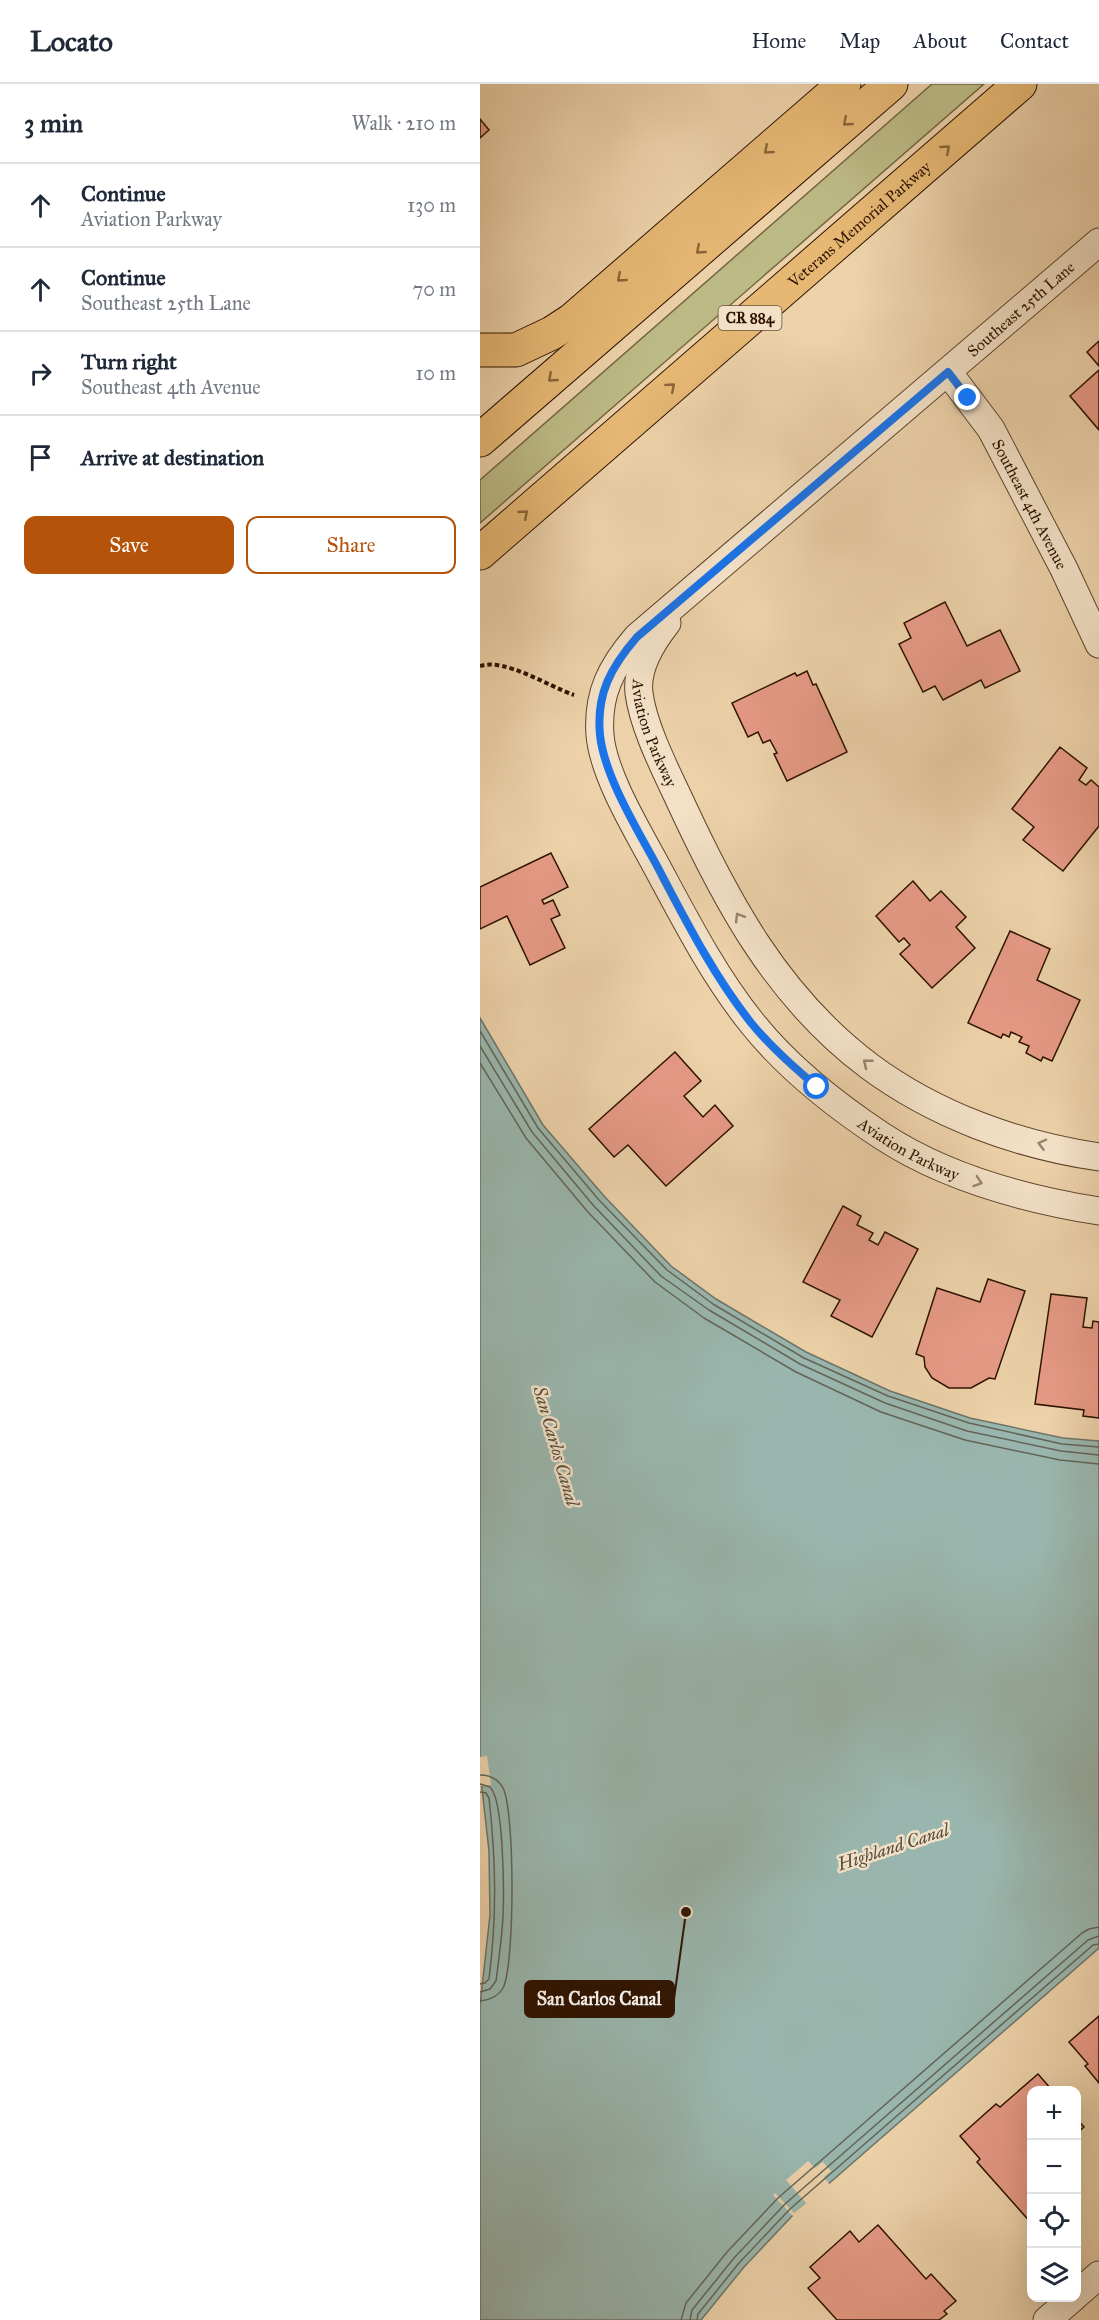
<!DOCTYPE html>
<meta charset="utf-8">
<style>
body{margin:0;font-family:"IM FELL Great Primer",serif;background:#f2f2f3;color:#1f2937}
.controls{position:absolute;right:18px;bottom:18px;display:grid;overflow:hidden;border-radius:12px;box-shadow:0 6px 24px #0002}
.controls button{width:54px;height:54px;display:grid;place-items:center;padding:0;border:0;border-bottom:2px solid #e0e1e3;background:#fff;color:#1f2937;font:30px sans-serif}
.stop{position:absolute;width:18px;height:18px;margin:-14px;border:4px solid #1a73e8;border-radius:50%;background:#fff}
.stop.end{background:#1a73e8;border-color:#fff;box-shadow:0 2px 6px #0008}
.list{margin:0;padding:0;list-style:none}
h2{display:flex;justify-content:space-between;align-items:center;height:78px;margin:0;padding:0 24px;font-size:26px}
h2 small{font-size:20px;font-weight:400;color:#747a83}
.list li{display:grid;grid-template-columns:39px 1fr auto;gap:18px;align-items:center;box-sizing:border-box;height:84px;padding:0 24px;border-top:2px solid #e0e1e3}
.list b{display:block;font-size:22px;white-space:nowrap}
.list p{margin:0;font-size:20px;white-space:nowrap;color:#747a83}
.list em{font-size:20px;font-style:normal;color:#747a83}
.actions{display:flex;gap:12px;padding:18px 24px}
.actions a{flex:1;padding:14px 0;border:2px solid #b45309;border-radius:12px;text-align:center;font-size:21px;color:#b45309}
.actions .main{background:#b45309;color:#fff}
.icon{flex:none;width:33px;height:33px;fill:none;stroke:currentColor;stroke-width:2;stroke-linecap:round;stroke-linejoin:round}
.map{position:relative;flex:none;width:619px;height:2236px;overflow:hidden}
header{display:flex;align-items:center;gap:36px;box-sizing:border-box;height:84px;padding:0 30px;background:#fff;border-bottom:2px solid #e0e1e3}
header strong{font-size:28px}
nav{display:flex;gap:33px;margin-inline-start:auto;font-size:21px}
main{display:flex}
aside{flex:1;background:#fff}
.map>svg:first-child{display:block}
.green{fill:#bcba85;stroke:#746642;stroke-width:1.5}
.water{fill:#99b6ae;stroke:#6e7468;stroke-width:1.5}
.pier{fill:#ecd1a9}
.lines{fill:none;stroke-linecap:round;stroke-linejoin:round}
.shore{stroke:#636457;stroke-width:1.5}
.building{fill:#e69a85;stroke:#2d1200;stroke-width:1.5}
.minor-casing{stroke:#5d422a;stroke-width:29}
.trunk-casing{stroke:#2d1200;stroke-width:35}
.path{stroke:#2d1200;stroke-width:4;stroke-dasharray:4.5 3;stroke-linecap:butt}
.minor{stroke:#f3e1c7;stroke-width:27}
.trunk{stroke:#e6b874;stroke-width:33}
.oneway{stroke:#8a653a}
.oneway2{stroke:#9a846d}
.route{stroke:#1a73e8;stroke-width:8}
.labels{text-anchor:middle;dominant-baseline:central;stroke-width:5;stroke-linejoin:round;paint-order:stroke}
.shield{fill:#f3e1c7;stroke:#68503c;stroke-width:1.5}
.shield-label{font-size:15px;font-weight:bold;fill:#2d1200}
.street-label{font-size:16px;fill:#2d1200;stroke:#f3e1c7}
.water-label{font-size:18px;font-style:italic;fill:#534b3d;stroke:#f3e1c7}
.leader{fill:none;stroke:#2d1200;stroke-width:2}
.callout-dot{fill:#2d1200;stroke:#f3e1c7;stroke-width:2}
.callout{fill:#2d1200;stroke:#2d1200;stroke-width:2}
.callout-label{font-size:18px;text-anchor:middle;font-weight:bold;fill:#fff}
</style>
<header>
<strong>Locato</strong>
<nav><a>Home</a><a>Map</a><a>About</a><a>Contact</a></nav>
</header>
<main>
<aside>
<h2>3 min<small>Walk · 210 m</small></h2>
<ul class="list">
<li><svg class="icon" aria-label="ahead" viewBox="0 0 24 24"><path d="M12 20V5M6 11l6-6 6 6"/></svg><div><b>Continue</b><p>Aviation Parkway</p></div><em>130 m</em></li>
<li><svg class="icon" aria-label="ahead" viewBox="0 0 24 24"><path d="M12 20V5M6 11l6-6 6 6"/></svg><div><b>Continue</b><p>Southeast 25th Lane</p></div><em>70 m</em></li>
<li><svg class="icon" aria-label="right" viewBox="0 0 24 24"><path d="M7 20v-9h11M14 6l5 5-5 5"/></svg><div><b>Turn right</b><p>Southeast 4th Avenue</p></div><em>10 m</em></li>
<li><svg class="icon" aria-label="arrive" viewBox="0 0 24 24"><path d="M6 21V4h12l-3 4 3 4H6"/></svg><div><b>Arrive at destination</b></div></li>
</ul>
<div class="actions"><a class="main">Save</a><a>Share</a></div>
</aside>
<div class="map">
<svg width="619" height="2236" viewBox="0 0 619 2236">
<rect width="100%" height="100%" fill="#ecd1a9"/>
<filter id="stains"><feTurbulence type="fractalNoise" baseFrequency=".00333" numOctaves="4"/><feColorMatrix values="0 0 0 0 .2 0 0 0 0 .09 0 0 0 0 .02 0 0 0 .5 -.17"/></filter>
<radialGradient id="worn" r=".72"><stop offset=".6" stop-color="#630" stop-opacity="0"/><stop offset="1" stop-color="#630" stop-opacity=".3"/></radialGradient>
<polygon class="green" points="452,0 504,0 0,439 0,396"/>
<polygon class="water" points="0,934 63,1041 124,1112 191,1182 236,1215 326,1268 410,1307 490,1334 583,1354 619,1357 619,1864 314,2130 264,2183 221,2236 0,2236 0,1921 10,1831 9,1767 0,1687"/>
<g class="pier">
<polygon points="7,1672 11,1701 0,1702 0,1673"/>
<polygon points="328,2077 335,2084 343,2078 351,2087 344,2093 350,2101 314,2133 293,2111 295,2109 314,2129 326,2119 306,2096"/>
</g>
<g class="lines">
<g class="shore">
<polyline points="0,947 58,1044 119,1116 187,1186 233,1220 324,1274 408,1312 489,1339 582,1360 619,1363"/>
<polyline points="0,962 52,1048 113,1121 181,1192 229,1226 320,1280 405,1319 487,1347 581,1367 619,1371"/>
<polyline points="0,979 46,1054 107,1127 175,1198 224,1234 316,1288 401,1328 485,1356 580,1376 619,1380"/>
<path d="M0,1691C10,1691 18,1695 23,1704C35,1727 35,1881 23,1904C18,1913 10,1916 0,1917"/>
<path d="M0,1700L10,1703C24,1716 24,1809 23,1832C22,1853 19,1875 16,1897L10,1905L0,1908"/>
<path d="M0,1708L6,1709L9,1714C16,1777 17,1832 9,1895L5,1899L0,1900"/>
<polyline points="201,2236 206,2219 247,2168 298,2114 602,1849 609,1845 619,1843"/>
<polyline points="210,2236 212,2226 254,2174 305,2120 608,1856 619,1852"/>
<polyline points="217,2236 218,2230 259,2179 310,2125 613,1861 619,1860"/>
</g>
</g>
<g class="building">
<polygon points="0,35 9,46 0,54"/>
<polygon points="619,257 619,282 607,268"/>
<polygon points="619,286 619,346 590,312"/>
<polygon points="465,518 487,562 520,546 540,587 505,604 501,596 463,616 455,602 443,608 419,560 431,554 424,539"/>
<polygon points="327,587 333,601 336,600 367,668 307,697 294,670 297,669 290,656 283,659 278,648 268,653 252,619 315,589 317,592"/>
<polygon points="580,663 607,684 599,696 606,701 611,696 619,703 619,742 583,787 543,756 554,743 532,725"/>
<polygon points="71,769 88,803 62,816 64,820 73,816 80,831 71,835 85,864 50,881 27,832 0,845 0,803"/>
<polygon points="433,797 450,817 461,807 486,833 476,843 495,864 452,904 420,870 430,861 424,854 419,858 396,832"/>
<polygon points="530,847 570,865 557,896 600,916 572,977 563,973 561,977 546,969 549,962 539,958 542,953 531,948 529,953 523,950 521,954 488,939"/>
<polygon points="195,968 221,997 204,1012 223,1033 235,1021 253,1042 186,1102 148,1061 134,1073 109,1045"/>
<polygon points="363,1122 381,1132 377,1141 393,1149 389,1156 398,1161 405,1148 438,1165 392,1253 351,1232 360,1216 323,1198"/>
<polygon points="508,1195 545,1207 515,1295 509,1294 491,1304 469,1304 452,1294 445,1283 444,1273 436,1270 457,1204 500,1218"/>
<polygon points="571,1210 607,1214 603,1243 612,1244 613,1237 619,1238 619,1334 603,1332 604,1326 555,1320"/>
<polygon points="619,1932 619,1999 605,1982 608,1980 589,1958"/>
<polygon points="558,1990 572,2006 552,2006 552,2140 497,2078 500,2075 480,2052 516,2020 520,2023"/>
<polygon points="596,2034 604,2043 596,2050"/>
<polygon points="398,2141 446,2195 451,2190 476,2217 464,2227 467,2230 459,2236 357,2236 328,2204 340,2194 330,2183 370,2147 379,2158"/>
</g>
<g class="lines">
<defs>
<g id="minor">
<path id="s1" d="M619,158L157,553C131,583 117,610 120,651C123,688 153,739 171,772C202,829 231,888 272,939C307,983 355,1021 402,1052C466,1094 544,1115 619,1127"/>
<path id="s2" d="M468,288L511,345L584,485L619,560"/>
<path id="s3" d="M187,539C172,558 156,584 159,609C163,642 185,685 199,715C246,817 297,913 389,982C455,1031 537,1061 619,1073"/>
<polyline points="596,2211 619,2191"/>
<polyline points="567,2236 593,2214"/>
</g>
<g id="trunk">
<polyline points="0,266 36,266 72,249 92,236 364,0"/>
<polyline points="0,356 411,0"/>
<path id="s4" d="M0,469L540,0"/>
</g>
</defs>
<use href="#minor" class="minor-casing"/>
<use href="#trunk" class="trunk-casing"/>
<path class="path" d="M0,582C25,574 68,602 94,611"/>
<use href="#minor" class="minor"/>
<use href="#trunk" class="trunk"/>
</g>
<defs><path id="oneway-chevron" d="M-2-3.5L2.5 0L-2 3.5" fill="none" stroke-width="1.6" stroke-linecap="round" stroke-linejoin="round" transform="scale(1.5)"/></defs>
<g class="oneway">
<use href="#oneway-chevron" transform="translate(367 38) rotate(139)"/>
<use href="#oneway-chevron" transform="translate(466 65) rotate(-41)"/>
<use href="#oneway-chevron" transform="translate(288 66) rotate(139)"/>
<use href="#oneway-chevron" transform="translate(220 166) rotate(139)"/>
<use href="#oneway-chevron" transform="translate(141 194) rotate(139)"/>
<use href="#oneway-chevron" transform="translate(72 294) rotate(139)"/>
<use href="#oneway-chevron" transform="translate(191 303) rotate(-41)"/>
<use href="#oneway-chevron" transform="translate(44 430) rotate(-41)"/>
</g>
<g class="oneway2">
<use href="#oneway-chevron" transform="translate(259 833) rotate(-121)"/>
<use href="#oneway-chevron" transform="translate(387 979) rotate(-141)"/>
<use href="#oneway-chevron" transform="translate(562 1060) rotate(-166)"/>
<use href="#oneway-chevron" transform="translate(498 1098) rotate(18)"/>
</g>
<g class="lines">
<path class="route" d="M337,1003C314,983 291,963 272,940C233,891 205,835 176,780C157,745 124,691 120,651C116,610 131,583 157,553L468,288L488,314"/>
</g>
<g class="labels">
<rect class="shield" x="238.5" y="222" width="63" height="24" rx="4.5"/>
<g class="shield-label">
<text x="270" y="234">CR 884</text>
</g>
<g class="street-label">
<text stroke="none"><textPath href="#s4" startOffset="502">Veterans Memorial Parkway</textPath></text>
<text transform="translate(541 225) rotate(-41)">Southeast 25th Lane</text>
<text stroke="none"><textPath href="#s2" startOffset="156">Southeast 4th Avenue</textPath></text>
<text stroke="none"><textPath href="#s3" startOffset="120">Aviation Parkway</textPath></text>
<text stroke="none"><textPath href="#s1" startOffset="1246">Aviation Parkway</textPath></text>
</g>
<g class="water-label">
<text transform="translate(76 1362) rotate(74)">San Carlos Canal</text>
<text transform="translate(413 1763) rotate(-18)">Highland Canal</text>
</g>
</g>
<path class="leader" d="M206 1828L194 1915"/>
<circle class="callout-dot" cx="206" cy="1828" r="6"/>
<rect class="callout" x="45" y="1897" width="149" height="36" rx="6"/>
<g class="callout-label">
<text x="119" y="1921">San Carlos Canal</text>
</g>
<rect width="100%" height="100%" filter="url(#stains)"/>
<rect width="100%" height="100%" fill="url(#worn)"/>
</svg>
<div class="controls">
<button>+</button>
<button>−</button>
<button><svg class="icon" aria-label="locate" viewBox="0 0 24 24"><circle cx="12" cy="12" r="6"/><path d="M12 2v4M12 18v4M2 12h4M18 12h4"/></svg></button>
<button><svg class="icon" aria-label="layers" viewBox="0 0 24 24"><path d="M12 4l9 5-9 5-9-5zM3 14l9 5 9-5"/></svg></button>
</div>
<div class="stop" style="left:337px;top:1003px"></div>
<div class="stop end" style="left:488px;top:314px"></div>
</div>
</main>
